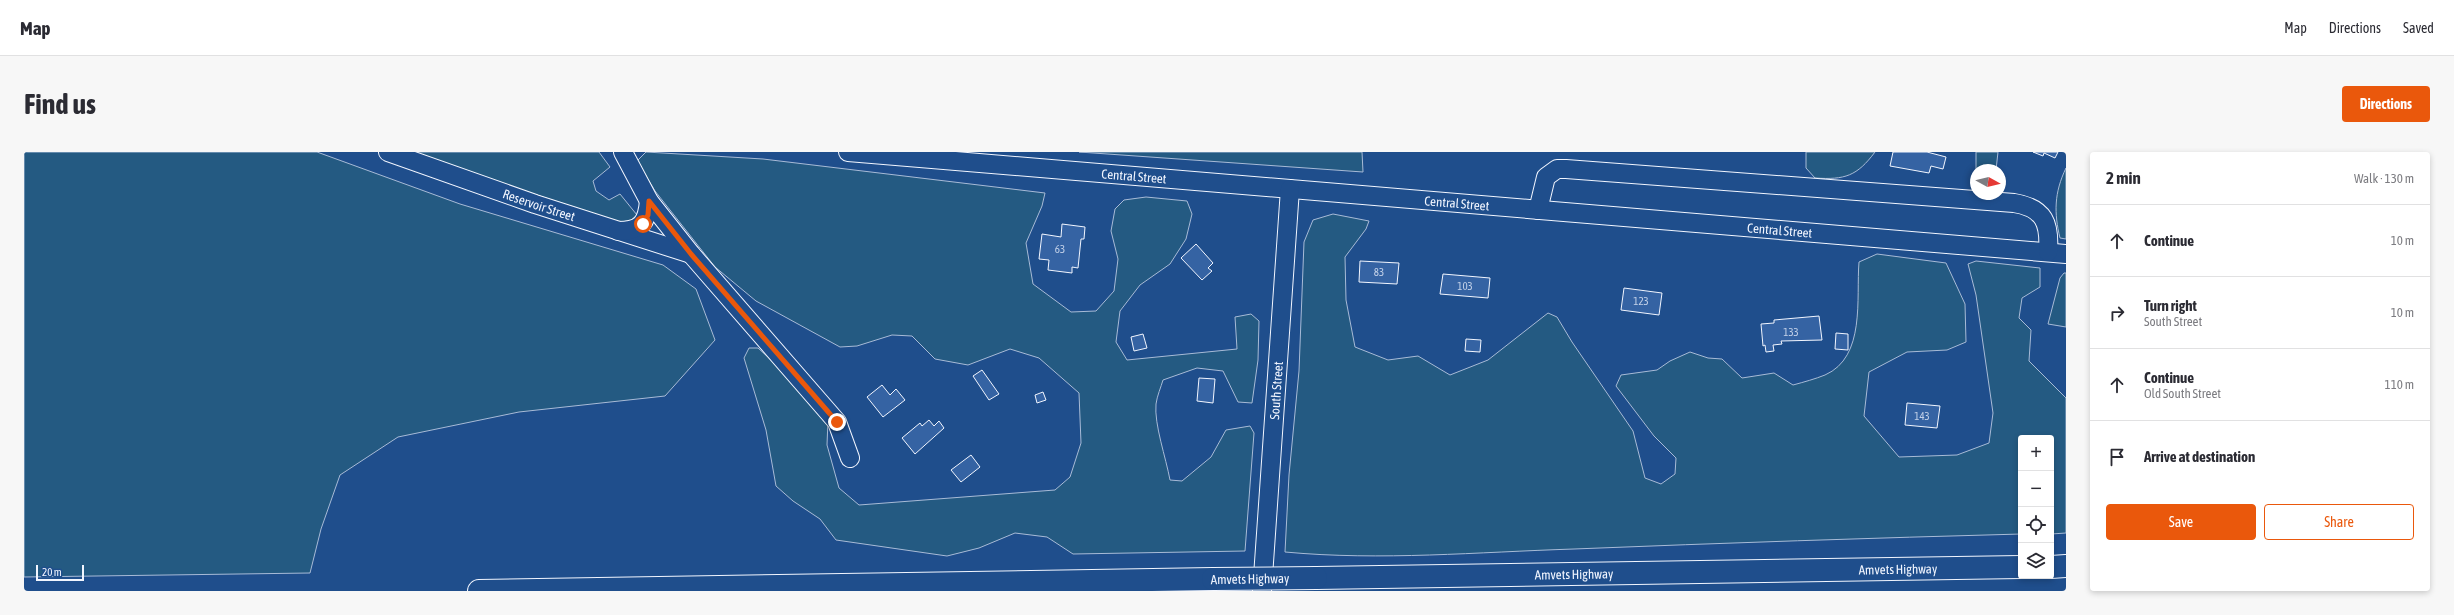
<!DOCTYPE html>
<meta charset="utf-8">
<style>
body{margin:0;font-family:"Asap Condensed",sans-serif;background:#f7f7f7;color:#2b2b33}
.controls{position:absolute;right:12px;bottom:12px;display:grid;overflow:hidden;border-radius:4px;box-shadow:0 2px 6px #0003}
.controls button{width:36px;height:36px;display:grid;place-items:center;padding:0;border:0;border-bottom:1px solid #e1e1e2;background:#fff;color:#2b2b33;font:20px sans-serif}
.compass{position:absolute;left:1946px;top:12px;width:36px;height:36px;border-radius:50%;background:#fff;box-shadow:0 2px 6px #0003;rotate:98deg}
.scale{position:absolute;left:12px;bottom:10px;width:48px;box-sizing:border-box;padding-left:4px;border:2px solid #f2f6ff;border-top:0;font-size:11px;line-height:14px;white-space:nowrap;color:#f2f6ff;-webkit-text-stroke:3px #1f4e8c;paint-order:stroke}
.stop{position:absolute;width:12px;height:12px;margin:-9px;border:3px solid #ea580c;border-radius:50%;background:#fff}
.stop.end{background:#ea580c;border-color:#fff;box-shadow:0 1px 4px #0008}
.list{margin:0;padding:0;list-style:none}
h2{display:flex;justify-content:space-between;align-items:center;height:52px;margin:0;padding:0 16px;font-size:17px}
h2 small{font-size:13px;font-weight:400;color:#7c7c81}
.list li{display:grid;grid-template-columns:26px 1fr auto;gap:12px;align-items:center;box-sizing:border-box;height:72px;padding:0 16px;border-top:1px solid #e1e1e2}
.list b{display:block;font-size:15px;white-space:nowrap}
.list p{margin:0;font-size:13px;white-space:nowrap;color:#7c7c81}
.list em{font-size:13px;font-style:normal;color:#7c7c81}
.actions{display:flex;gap:8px;padding:12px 16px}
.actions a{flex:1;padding:9px 0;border:1px solid #ea580c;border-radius:4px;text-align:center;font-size:14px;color:#ea580c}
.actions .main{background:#ea580c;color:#fff}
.icon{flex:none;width:22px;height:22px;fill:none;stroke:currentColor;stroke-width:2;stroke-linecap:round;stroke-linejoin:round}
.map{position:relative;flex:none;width:2042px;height:439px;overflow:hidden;border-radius:4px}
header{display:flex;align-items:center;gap:24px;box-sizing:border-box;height:56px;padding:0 20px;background:#fff;border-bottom:1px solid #e1e1e2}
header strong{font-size:19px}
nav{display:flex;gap:22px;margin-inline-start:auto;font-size:14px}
.intro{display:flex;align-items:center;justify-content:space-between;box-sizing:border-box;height:96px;padding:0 24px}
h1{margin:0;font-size:28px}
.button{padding:10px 18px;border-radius:4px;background:#ea580c;color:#fff;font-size:14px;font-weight:700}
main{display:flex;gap:24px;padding:0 24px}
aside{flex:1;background:#fff;border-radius:4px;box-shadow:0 2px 6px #0003}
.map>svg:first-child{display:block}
.green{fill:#245a82;stroke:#a8bbd7}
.building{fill:#3563a3;stroke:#f2f6ff}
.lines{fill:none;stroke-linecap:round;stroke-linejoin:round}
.minor-casing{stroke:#f2f6ff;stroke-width:20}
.highway-casing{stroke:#f2f6ff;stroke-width:24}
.minor{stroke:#1f4e8c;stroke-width:18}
.highway{stroke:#1f4e8c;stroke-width:22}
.highway-bridge-casing{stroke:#f2f6ff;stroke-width:24;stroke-linecap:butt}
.highway-bridge{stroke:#1f4e8c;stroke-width:22}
.route{stroke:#ea580c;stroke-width:5}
.labels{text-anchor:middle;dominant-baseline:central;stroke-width:3;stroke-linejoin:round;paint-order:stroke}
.number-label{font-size:11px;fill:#c3d1e8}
.street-label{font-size:13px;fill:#f2f6ff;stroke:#1f4e8c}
</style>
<header>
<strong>Map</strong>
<nav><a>Map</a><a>Directions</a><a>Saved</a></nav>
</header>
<div class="intro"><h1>Find us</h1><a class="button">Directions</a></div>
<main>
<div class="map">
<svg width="2042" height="439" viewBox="0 0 2042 439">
<rect width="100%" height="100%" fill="#1f4e8c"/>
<g class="green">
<polygon points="0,0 293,0 436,52 639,113 672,137 691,188 641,244 495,260 374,285 316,323 297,377 286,421 0,425"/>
<polygon points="389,0 575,0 586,15 569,29 572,39 585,48 596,42 613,63 606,69 595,70 440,19"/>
<path d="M622,0L739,7L1021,41L1018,54L1002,91L1009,132L1047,160L1072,159L1090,139L1094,107L1087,79L1091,57L1100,48L1122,45L1163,49L1168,62L1162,87L1146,112L1116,133L1096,159L1092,190L1103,208L1213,197L1211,165L1227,162L1235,169L1234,208L1228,251L1214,250L1199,219L1173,216L1139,228C1137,235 1133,244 1132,252C1130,272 1142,306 1146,328L1158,329L1187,305L1202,278L1226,274L1230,281L1221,399L1049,402L1023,385L991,381L955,396L923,404L812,388L796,367L769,349L752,334L742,278L720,206L725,196H734L757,217L804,268L803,293L815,336L835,353L1031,338L1046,325L1057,291L1055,241L1015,206L986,197L944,213L911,207L888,184L868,183L833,194L816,195L732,149L691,115L631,39L613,9Z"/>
<polygon points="1055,0 1338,0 1339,20"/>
<path d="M1782,0H1851C1833,24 1821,28 1791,26L1782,16Z"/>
<polygon points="1952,0 1974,0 1972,18 1952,18 1952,21"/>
<path d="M2042,16V87L2036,86C2030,61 2030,41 2042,16Z"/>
<path d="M1309,62L1345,69L1342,77L1321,105L1322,148L1331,195L1364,208L1394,204L1426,223L1464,208L1524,161L1533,165L1548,190L1609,279L1621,326L1637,332L1651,322L1652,306L1630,284L1592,234L1597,223L1633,218L1646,209L1666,200L1684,206L1698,207L1718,226L1750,221L1769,233C1780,230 1791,227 1801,223C1842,205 1832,146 1835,110L1853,102L1922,111L1941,152L1942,190L1923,198L1883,200L1845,220L1840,264L1875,305L1933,303L1965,291L1969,261L1952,143L1944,112L1952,109L2016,116V135L1998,146L1995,166L2007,178L2005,209L2042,246V381L2027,382V286H1997V382C1848,386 1699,391 1550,397C1454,400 1357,409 1261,400L1265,323L1275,219L1280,90L1289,68Z"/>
<polygon points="2040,121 2042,121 2042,175 2024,172 2036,126"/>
</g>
<g class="building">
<polygon points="1869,0 1903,0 1922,5 1919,17 1907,14 1905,21 1866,14"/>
<polygon points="2009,0 2034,0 2031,6 2020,1 2019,4"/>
<polygon points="1038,72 1061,75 1060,87 1057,87 1054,116 1048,115 1048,121 1024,118 1025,108 1015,107 1018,82 1037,85"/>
<polygon points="1172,92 1189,111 1184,116 1188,119 1178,128 1157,106"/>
<polygon points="1336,109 1375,111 1373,132 1335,130"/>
<polygon points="1419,122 1466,126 1464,146 1416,142"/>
<polygon points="1600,136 1638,141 1635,163 1597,158"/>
<polygon points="1795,164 1798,188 1757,189 1758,192 1749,193 1750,199 1742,200 1741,193 1739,194 1737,172 1750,171 1750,168"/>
<polygon points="1812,181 1824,182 1824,198 1811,197"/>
<polygon points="1119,182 1123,196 1110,199 1107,185"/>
<polygon points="1442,187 1457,188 1456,200 1441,199"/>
<polygon points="958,218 975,242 965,248 949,224"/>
<polygon points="1175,226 1191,227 1189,251 1173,249"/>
<polygon points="858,233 866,243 872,237 881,248 859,265 843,245"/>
<polygon points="1019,240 1022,248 1013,251 1011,243"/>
<polygon points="1883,251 1916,254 1913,276 1881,273"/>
<polygon points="905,268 910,274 915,269 920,276 891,302 878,286 896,271 898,274"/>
<polygon points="947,303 956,315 937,330 927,318"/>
</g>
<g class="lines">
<defs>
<g id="minor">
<path id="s1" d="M364,0L511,52L667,102"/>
<polyline points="599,0 625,49 667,102 813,270 826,306"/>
<path id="s2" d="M824,0L2042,102"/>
<path d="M1514,58L1522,25L1533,17H1542L1990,51C2021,56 2026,72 2024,100"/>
<path d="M594,79C617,79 623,71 625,49"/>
<path id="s3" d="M1238,439L1266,37"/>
</g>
<g id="highway">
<polyline points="2027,415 2042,414"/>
<path id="s4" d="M1292,426L1997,415"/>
<polyline points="455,439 1189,427"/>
</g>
</defs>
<use href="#minor" class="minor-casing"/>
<use href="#highway" class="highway-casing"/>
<use href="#minor" class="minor"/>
<use href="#highway" class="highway"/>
<defs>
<polyline id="highway-bridge" points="1189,427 1292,426"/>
</defs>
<use href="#highway-bridge" class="highway-bridge-casing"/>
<use href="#highway-bridge" class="highway-bridge"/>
</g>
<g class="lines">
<polyline class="route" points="619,72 624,63 625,49 667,102 813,270"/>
</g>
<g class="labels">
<g class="number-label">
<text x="1036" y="97">63</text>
<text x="1355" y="120">83</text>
<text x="1441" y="134">103</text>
<text x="1617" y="149">123</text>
<text x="1767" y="180">133</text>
<text x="1898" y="264">143</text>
</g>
<g class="street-label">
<text stroke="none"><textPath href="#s2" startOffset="287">Central Street</textPath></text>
<text stroke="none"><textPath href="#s2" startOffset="611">Central Street</textPath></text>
<text stroke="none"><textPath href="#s1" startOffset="160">Reservoir Street</textPath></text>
<text stroke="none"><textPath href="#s2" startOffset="935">Central Street</textPath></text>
<text stroke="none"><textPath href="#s3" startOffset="201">South Street</textPath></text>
<text stroke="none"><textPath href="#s4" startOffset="582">Amvets Highway</textPath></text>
<text stroke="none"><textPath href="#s4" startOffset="258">Amvets Highway</textPath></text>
<text transform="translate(1226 427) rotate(-1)">Amvets Highway</text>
</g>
</g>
</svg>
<div class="controls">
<button>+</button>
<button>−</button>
<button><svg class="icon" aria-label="locate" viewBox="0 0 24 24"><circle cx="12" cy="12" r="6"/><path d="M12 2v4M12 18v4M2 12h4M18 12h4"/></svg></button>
<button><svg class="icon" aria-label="layers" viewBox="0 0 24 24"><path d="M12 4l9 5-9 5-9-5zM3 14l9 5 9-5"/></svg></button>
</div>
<svg class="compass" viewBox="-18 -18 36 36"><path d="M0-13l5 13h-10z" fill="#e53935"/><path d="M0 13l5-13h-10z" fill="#7c7c81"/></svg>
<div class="scale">20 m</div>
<div class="stop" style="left:619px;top:72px"></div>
<div class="stop end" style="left:813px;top:270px"></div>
</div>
<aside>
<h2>2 min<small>Walk · 130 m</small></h2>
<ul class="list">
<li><svg class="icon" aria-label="ahead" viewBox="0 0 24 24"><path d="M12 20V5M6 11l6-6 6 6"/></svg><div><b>Continue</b></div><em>10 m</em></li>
<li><svg class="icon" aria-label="right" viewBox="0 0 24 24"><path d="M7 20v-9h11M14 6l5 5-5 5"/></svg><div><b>Turn right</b><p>South Street</p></div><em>10 m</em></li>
<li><svg class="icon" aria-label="ahead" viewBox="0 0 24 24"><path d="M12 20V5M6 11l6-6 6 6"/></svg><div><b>Continue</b><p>Old South Street</p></div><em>110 m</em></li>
<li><svg class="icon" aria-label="arrive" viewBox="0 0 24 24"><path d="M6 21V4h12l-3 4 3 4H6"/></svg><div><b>Arrive at destination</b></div></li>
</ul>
<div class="actions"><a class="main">Save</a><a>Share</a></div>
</aside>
</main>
